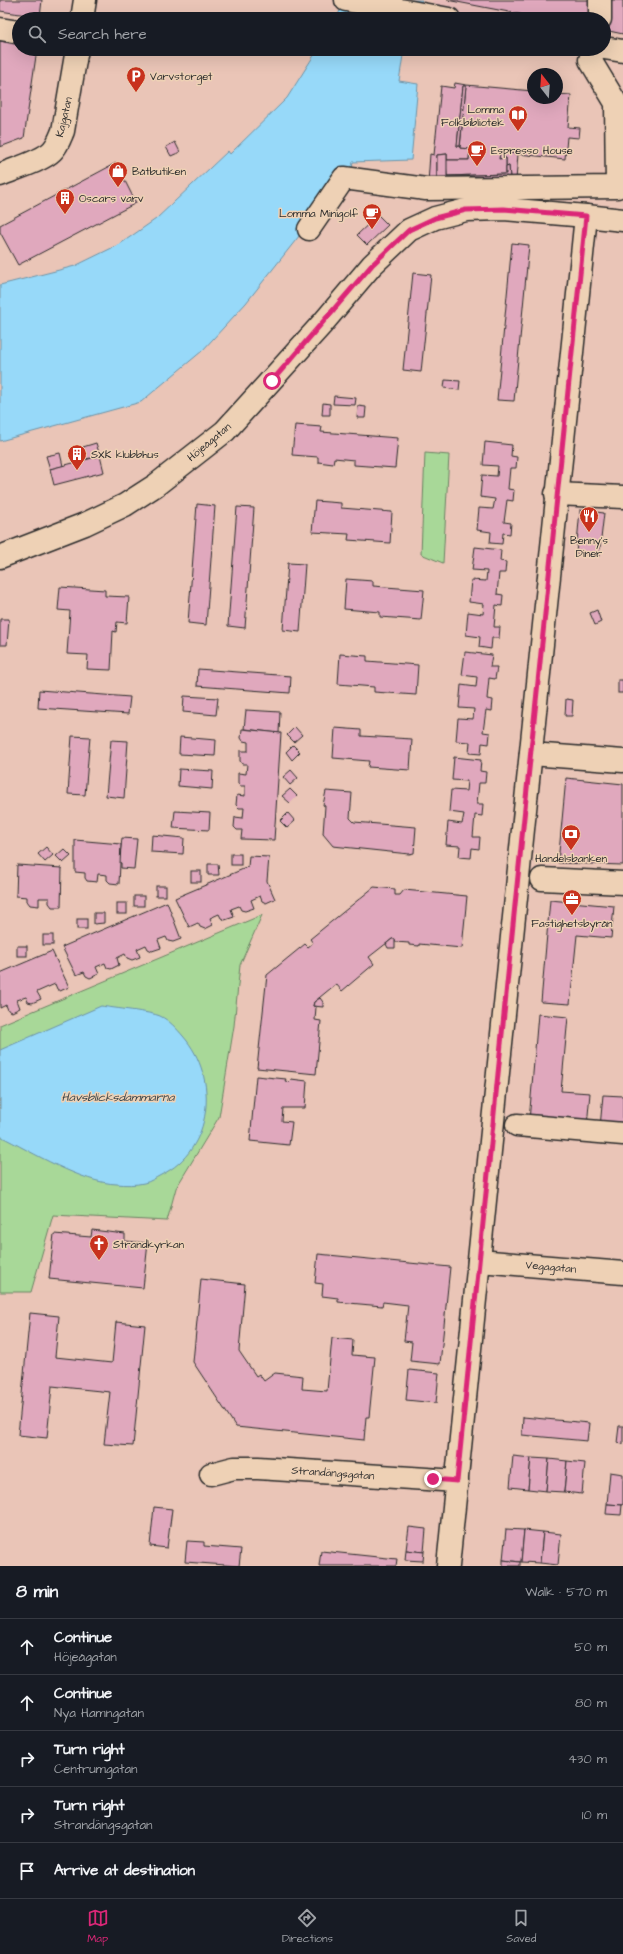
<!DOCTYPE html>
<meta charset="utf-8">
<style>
body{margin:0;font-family:"Architects Daughter",sans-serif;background:#242831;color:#f1f3f6}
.compass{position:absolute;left:527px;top:68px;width:36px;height:36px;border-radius:50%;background:#171b24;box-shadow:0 4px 16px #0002;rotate:343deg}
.stop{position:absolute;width:12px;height:12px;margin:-9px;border:3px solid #db2777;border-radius:50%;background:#fff}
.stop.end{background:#db2777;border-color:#fff;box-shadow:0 1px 4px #0008}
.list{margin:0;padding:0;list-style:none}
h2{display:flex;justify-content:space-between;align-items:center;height:52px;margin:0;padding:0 16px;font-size:17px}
h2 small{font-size:13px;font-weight:400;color:#9ea1a6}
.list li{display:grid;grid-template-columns:26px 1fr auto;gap:12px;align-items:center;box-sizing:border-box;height:56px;padding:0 16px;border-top:1px solid #363941}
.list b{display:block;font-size:15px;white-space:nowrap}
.list p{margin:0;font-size:13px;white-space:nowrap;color:#9ea1a6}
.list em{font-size:13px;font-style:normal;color:#9ea1a6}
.icon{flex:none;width:22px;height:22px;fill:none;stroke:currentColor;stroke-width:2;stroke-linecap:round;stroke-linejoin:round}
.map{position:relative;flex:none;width:623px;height:1566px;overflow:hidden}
.search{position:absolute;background:#171b24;box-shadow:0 4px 16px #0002;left:12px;right:12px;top:12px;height:44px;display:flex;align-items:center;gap:10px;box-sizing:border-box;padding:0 14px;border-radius:22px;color:#9ea1a6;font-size:15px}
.sheet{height:332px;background:#171b24}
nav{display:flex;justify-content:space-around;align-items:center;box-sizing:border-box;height:56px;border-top:1px solid #363941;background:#171b24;font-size:11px;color:#9ea1a6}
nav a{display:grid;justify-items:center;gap:2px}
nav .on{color:#db2777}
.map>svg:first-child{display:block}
.built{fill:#e7bcb9}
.green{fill:#a8d898;stroke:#6a8262}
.water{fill:#97d9f9;stroke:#6c93a7}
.building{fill:#e0a8bd;stroke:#2b2b2b}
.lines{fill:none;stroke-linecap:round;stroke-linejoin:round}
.street-casing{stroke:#2b2b2b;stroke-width:25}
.secondary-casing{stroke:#2b2b2b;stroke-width:25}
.street{stroke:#eed1b5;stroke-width:22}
.secondary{stroke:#eed1b5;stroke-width:22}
.route{stroke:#db2777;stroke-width:5}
.labels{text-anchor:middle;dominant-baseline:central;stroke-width:3;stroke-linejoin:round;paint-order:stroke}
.poi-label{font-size:11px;fill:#2b2b2b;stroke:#eed1b5;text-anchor:start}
.street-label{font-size:11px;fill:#2b2b2b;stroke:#eed1b5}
.water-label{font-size:12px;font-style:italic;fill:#3b454a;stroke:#eed1b5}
</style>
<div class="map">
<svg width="623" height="1566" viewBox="0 0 623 1566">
<rect width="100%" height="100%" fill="#eac5b7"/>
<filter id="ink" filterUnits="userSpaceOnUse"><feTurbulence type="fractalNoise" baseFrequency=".025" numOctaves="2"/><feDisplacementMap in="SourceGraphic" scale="8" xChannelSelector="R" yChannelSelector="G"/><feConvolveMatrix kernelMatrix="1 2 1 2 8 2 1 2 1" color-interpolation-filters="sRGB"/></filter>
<g filter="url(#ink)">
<polygon class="built" points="431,0 600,0 600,19 454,19"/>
<g class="green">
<polygon points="425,453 449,455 443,563 421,554"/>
<polygon points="262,915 240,965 234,1026 219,1117 176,1188 167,1221 53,1215 31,1292 0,1292 0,1025"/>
</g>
<g class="water">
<polygon points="345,0 422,0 414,19 336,19"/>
<polygon points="318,49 404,49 399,81 418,84 411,160 353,162 352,168 342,169 307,226 246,303 202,351 141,402 0,441 0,285 75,266 120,244 156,219 228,151 230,154 287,98"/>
<path d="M101,1006C113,1008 151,1012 160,1016C169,1020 177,1029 183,1036C220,1078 213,1150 161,1175C155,1178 150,1182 144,1183C136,1185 125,1185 117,1184C82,1183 32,1152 0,1136V1050Z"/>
</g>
<g class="building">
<polygon points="0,0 42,0 40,17 0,11"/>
<polygon points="447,0 590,0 590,19 545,19"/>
<polygon points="609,0 623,0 623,34 609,31"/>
<polygon points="0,41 19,45 19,49 37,49 24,138 0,147"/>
<polygon points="455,83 466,85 466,86 463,86 457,146 460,146 460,148 470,149 469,160 447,160 447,154 437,155 437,182 510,179 509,166 506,167 506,158 499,159 500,152 518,154 516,180 428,183 430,154 434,155 441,86 454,88"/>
<polygon points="466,85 533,91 533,98 557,98 557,94 571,95 568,127 580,128 579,138 567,137 565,159 500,152 499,159 506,158 506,174 447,176 446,160 469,160 470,149 460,148"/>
<polygon points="463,86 466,86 460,146 457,146"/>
<polygon points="175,142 180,152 171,156 166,147"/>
<polygon points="447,154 447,176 506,174 506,167 509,166 510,179 437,182 437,155"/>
<polygon points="116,163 136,203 18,265 0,232 0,225"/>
<polygon points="378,215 388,225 367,245 357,235"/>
<polygon points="512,243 529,245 514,401 497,400"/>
<polygon points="413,273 431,275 421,372 403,370"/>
<polygon points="445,380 460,381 459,390 444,388"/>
<polygon points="334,396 356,398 355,405 333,404"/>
<polygon points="323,403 330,404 330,415 322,415"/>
<polygon points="358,406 366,407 365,418 357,418"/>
<polygon points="295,425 322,427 321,432 398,438 395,468 354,465 354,460 334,458 333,464 318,462 318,457 292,455"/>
<polygon points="485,442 512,445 511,456 517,457 516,468 510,468 508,489 514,490 513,501 507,500 504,522 511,523 510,534 503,533 502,544 490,543 491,532 477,530 479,508 493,509 495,499 480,497 482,475 497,476 498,466 483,465"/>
<polygon points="96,443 100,456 86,459 83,447"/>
<polygon points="60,453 63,466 50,469 46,456"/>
<polygon points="100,456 104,472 54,485 50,469"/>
<polygon points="315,501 341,503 341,508 392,512 390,543 348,540 349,534 312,532"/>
<polygon points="197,504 215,506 206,625 188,623"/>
<polygon points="237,507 254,508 245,628 228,626"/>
<polygon points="580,510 604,513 599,556 576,554"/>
<polygon points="475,547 501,550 500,561 506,562 505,573 499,573 497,594 503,595 502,606 496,605 494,627 500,627 499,638 492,638 491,649 479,647 480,637 466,635 468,612 483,614 484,604 469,602 471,580 486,581 487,571 472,570"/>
<polygon points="288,563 305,564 300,632 283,630"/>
<polygon points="346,579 373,581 373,586 424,590 421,620 380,617 380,612 344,609"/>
<polygon points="60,587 105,590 105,596 129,597 127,623 117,622 116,632 113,631 111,670 87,669 88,655 67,654 70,611 58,610"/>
<polygon points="597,610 601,622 595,625 590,613"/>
<polygon points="0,619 9,619 7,645 0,645"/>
<polygon points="465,652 492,655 490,667 497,667 495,679 489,678 487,699 493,700 492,711 486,710 483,732 490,733 489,744 482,743 481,754 469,753 470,742 456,741 458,718 473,719 474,709 459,708 461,685 476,687 477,677 462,675"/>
<polygon points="340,654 367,656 367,661 418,665 416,695 374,692 374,687 338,684"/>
<polygon points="198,669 291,676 290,693 197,686"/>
<rect x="618" y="680" width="5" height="13"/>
<polygon points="39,690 130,697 128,714 38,708"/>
<polygon points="184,696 218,698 216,715 183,712"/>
<polygon points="566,699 573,700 572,716 565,716"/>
<polygon points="246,710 280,712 279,733 244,729"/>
<polygon points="295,727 302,735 294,742 287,735"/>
<polygon points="335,728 361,730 361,736 412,739 410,770 368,767 369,761 333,758"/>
<polygon points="242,729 281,733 274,840 241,839 242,830 237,830 234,827 235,817 243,818 244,808 239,808 236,805 237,795 245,796 245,786 240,786 238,783 238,773 246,774 247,764 242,764 240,761 240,751 248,751 248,742 243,741 241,738"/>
<polygon points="72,736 90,737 85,795 68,794"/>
<polygon points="180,737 216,740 215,756 179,754"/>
<polygon points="111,740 128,741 124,798 106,796"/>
<polygon points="293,745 300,752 292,760 286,752"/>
<polygon points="454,757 481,760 480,771 486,772 485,783 479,783 477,804 483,804 482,816 475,815 473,837 480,837 479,849 472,848 471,858 459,857 460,846 446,845 448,822 462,824 464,814 449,812 451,790 466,791 467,781 452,780"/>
<polygon points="179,769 213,771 212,789 178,786"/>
<polygon points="291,770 298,778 290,785 283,777"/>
<polygon points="566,778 623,784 623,865 558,863"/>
<polygon points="290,789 297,796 290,803 282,796"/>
<polygon points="326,791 352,793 350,818 354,822 416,827 414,853 409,854 333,846 323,834 325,806 323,805"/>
<polygon points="175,811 210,813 209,830 173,828"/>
<polygon points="288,813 295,821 287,828 280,821"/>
<polygon points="152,835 184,838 183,854 151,852"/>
<polygon points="122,838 137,839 134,869 121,868 121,863 119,863"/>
<polygon points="75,840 121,844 119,884 110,883 107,880 107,875 98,874 97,882 87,881 85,878 85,873 75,872"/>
<polygon points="46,847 53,855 45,862 38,854"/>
<polygon points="64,849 71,856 63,863 56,856"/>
<rect x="231" y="854" width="10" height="11"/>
<polygon points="249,856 269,857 267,881 275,899 266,903 262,901 260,896 251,900 254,908 245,911 241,910 239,906 231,909 234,917 225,920 221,918 219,914 210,918 213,925 205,929 200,927 198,923 189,927 175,898 248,867"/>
<polygon points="208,864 218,864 219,875 208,875"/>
<polygon points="17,865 62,868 61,907 52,907 49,903 49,898 39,898 39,906 30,905 27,901 27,897 16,896"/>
<rect x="191" y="871" width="10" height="11"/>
<rect x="156" y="886" width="10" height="10"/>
<polygon points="374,887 395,889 395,895 400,895 404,890 467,896 462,948 419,944 419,946 409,945 409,943 395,942 395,939 392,939 369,957 374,964 342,991 336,984 314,1002 313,1006 316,1007 315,1020 321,1021 316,1074 257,1068 267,975 305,944 308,947 313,943 310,939"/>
<rect x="134" y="896" width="10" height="10"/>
<polygon points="550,900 614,906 611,938 577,935 570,1004 541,1002"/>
<polygon points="167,902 181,939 173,942 168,941 166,937 158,940 161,948 152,951 148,949 146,945 137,949 140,957 132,960 127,958 125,954 117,958 119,965 111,969 107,968 105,963 96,967 99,974 90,978 86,976 84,972 76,975 62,947"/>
<rect x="117" y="903" width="10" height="11"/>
<polygon points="94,913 104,913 104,923 94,924"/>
<rect x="77" y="919" width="10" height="10"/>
<rect x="43" y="935" width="10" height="10"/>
<polygon points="392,939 395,939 395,948 388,948 386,944"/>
<rect x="17" y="946" width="10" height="10"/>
<polygon points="52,951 69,987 60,991 57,989 55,984 37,992 41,999 32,1003 28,1002 26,997 17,1000 20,1008 12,1012 8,1010 6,1005 0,1008 0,973"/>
<polygon points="320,998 323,1002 323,1007 313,1006 314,1002"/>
<polygon points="538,1014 568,1017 561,1091 590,1093 587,1126 529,1121"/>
<polygon points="256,1076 286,1079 285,1081 290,1082 291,1079 307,1081 305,1108 283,1108 282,1121 292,1122 289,1145 250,1141"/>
<polygon points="603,1095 623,1096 623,1128 600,1127"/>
<polygon points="92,1230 125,1234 125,1241 148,1243 143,1288 49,1279 54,1234 91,1237"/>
<polygon points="318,1254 450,1267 440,1364 410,1361 412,1342 404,1341 408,1305 383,1302 382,1306 338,1302 338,1298 322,1296 323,1284 315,1283"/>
<polygon points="201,1279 245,1284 239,1351 256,1376 259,1374 264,1381 275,1373 303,1376 302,1389 327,1391 332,1338 353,1340 352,1355 375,1357 369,1417 366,1417 364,1440 236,1427 193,1362"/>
<polygon points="30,1313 59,1316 55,1357 112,1363 116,1322 145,1325 133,1446 104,1444 110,1392 52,1386 47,1438 18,1435"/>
<polygon points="409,1370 439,1373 436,1403 406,1400"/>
<polygon points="523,1417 589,1423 587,1441 522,1435"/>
<polygon points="619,1426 623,1426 623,1444 617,1443"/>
<polygon points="513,1456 531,1458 528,1489 510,1487"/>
<polygon points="531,1458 549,1459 546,1491 528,1489"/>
<polygon points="549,1459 567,1461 564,1492 546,1491"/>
<polygon points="567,1461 585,1463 582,1494 564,1492"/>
<polygon points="610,1472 623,1474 623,1505 607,1504"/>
<polygon points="607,1504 622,1505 621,1515 606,1514"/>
<polygon points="154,1507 172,1509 167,1548 150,1546"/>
<polygon points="409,1527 426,1529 424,1552 406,1550"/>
<polygon points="506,1529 524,1530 521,1562 503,1560"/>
<polygon points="524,1530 543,1532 540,1563 521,1562"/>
<polygon points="543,1532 561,1534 558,1565 540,1563"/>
<polygon points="187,1541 204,1542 204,1546 241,1549 239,1566 185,1562"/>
<polygon points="406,1550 424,1552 423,1561 405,1560"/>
<polygon points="321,1551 397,1559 396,1566 319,1566"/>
<polygon points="503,1560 520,1562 520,1566 503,1566"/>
</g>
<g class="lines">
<defs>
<g id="street">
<polyline points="346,0 449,19"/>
<polyline points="600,0 600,19"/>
<polyline points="82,19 85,0"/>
<polyline points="0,29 19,32"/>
<polyline points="604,48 623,51"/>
<path d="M0,175C14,169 42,161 52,151C58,145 60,138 63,131L77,49"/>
<polyline points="309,229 344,178 426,189 617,187 616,103 590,60"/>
<polyline points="556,494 623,497"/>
<polyline points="0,557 85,524 125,505 156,485 225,431 322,324 372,265 409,230 435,218 466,210 504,209 586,216"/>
<polyline points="531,754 623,761"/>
<polyline points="542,879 623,883"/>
<polyline points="517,1125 623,1134"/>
<polyline points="479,1261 623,1273"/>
<polyline points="211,1474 234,1468 258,1468 457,1481"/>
</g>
<path id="secondary" d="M448,1566C494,1116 538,666 586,216L623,220"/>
</defs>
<use href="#street" class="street-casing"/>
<use href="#secondary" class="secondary-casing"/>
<use href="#street" class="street"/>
<use href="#secondary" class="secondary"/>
</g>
</g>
<g class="lines" filter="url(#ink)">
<path class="route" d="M272,381L372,265L409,230L435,218L466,210L504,209L586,216C542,638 499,1059 457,1481L433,1479"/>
</g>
<defs>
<symbol id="parking-pin" viewBox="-11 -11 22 30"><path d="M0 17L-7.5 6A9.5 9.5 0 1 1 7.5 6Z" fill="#c8321e" stroke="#eed1b5"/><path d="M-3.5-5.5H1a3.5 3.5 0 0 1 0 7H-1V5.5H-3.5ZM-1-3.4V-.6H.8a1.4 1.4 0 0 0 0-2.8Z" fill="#fff"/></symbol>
<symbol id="library-pin" viewBox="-11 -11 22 30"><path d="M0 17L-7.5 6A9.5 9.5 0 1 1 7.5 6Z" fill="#c8321e" stroke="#eed1b5"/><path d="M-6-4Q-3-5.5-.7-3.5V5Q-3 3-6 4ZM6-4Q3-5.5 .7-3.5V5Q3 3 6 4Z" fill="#fff"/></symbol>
<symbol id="cafe-pin" viewBox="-11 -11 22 30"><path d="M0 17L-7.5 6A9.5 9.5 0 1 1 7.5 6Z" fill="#c8321e" stroke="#eed1b5"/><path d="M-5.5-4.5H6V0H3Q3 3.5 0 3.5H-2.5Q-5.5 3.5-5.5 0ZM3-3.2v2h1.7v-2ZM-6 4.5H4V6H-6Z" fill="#fff"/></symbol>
<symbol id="shop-pin" viewBox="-11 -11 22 30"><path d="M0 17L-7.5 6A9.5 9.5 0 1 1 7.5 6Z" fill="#c8321e" stroke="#eed1b5"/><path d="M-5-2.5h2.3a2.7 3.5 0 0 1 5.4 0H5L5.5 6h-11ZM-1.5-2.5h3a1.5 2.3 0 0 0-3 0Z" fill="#fff"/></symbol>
<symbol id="building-pin" viewBox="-11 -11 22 30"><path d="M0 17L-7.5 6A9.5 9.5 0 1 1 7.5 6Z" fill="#c8321e" stroke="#eed1b5"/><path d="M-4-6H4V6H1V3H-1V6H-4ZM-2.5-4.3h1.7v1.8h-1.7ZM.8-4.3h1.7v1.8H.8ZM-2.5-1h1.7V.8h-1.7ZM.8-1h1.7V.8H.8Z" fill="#fff"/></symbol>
<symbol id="restaurant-pin" viewBox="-11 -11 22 30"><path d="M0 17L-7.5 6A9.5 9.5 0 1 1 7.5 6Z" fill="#c8321e" stroke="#eed1b5"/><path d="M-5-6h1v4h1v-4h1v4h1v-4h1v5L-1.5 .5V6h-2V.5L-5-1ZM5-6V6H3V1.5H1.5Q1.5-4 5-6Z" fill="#fff"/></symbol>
<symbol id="bank-pin" viewBox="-11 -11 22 30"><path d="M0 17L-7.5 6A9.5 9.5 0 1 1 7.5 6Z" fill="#c8321e" stroke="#eed1b5"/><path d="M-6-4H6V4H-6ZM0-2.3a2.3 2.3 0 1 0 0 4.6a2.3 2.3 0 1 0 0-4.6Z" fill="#fff"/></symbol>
<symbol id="office-pin" viewBox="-11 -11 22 30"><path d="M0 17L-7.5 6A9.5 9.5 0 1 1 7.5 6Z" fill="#c8321e" stroke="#eed1b5"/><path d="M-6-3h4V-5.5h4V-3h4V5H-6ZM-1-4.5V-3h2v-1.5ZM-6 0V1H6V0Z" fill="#fff"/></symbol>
<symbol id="church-pin" viewBox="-11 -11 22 30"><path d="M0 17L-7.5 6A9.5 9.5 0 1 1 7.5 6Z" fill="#c8321e" stroke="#eed1b5"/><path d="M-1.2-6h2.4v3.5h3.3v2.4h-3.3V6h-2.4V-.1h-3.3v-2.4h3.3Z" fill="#fff"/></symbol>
</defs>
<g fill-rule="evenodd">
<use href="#parking-pin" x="125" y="65" width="22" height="30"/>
<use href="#library-pin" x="507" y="104" width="22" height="30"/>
<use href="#cafe-pin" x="466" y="139" width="22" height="30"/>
<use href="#shop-pin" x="107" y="160" width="22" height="30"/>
<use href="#building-pin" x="54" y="187" width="22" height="30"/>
<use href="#cafe-pin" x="361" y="202" width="22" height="30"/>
<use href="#building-pin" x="66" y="443" width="22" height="30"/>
<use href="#restaurant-pin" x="578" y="505" width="22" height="30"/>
<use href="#bank-pin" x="560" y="823" width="22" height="30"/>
<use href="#office-pin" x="561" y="888" width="22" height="30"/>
<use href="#church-pin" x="88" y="1233" width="22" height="30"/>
</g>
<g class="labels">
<g class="poi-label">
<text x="150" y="76">Varvstorget</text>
<text x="504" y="109" text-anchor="end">Lomma<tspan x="504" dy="13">Folkbibliotek</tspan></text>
<text x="491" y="150">Espresso House</text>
<text x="132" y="171">Båtbutiken</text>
<text x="79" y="198">Oscars varv</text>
<text x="358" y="213" text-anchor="end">Lomma Minigolf</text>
<text x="91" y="454">SXK klubbhus</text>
<text x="589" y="540" text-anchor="middle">Benny's<tspan x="589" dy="13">Diner</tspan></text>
<text x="571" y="858" text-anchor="middle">Handelsbanken</text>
<text x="572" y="923" text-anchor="middle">Fastighetsbyrån</text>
<text x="113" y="1244">Strandkyrkan</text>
</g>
<g class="street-label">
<text transform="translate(64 117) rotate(-77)">Kajgatan</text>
<text transform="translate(209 442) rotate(-40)">Höjeågatan</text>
<text transform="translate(551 1267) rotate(5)">Vegagatan</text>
<text transform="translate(333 1473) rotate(4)">Strandängsgatan</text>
</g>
<g class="water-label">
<text x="118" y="1097">Havsblicksdammarna</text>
</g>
</g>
</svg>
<svg class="compass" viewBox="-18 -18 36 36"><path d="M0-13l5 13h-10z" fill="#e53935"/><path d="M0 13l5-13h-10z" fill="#9ea1a6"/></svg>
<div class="stop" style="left:272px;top:381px"></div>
<div class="stop end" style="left:433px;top:1479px"></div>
<div class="search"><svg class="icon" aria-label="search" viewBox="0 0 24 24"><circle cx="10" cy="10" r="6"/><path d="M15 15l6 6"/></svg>Search here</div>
</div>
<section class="sheet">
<h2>8 min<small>Walk · 570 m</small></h2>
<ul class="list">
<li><svg class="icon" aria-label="ahead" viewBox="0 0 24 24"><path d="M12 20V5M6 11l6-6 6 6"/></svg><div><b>Continue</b><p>Höjeågatan</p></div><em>50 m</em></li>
<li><svg class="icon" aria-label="ahead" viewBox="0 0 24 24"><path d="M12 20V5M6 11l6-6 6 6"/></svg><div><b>Continue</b><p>Nya Hamngatan</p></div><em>80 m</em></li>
<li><svg class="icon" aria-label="right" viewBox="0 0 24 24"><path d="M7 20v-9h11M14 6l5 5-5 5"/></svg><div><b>Turn right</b><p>Centrumgatan</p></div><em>430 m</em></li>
<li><svg class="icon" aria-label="right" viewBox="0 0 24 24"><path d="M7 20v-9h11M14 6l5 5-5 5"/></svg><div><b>Turn right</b><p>Strandängsgatan</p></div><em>10 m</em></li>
<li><svg class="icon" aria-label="arrive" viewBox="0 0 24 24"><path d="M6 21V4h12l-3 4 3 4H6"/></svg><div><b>Arrive at destination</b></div></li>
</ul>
</section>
<nav>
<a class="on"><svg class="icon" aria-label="map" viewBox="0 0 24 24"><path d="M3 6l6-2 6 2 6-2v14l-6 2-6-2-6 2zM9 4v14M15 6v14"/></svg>Map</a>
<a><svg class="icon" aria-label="directions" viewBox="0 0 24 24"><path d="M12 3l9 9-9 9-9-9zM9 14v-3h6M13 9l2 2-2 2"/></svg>Directions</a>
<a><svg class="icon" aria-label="saved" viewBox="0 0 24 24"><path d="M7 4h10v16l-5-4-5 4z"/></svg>Saved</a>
</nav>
